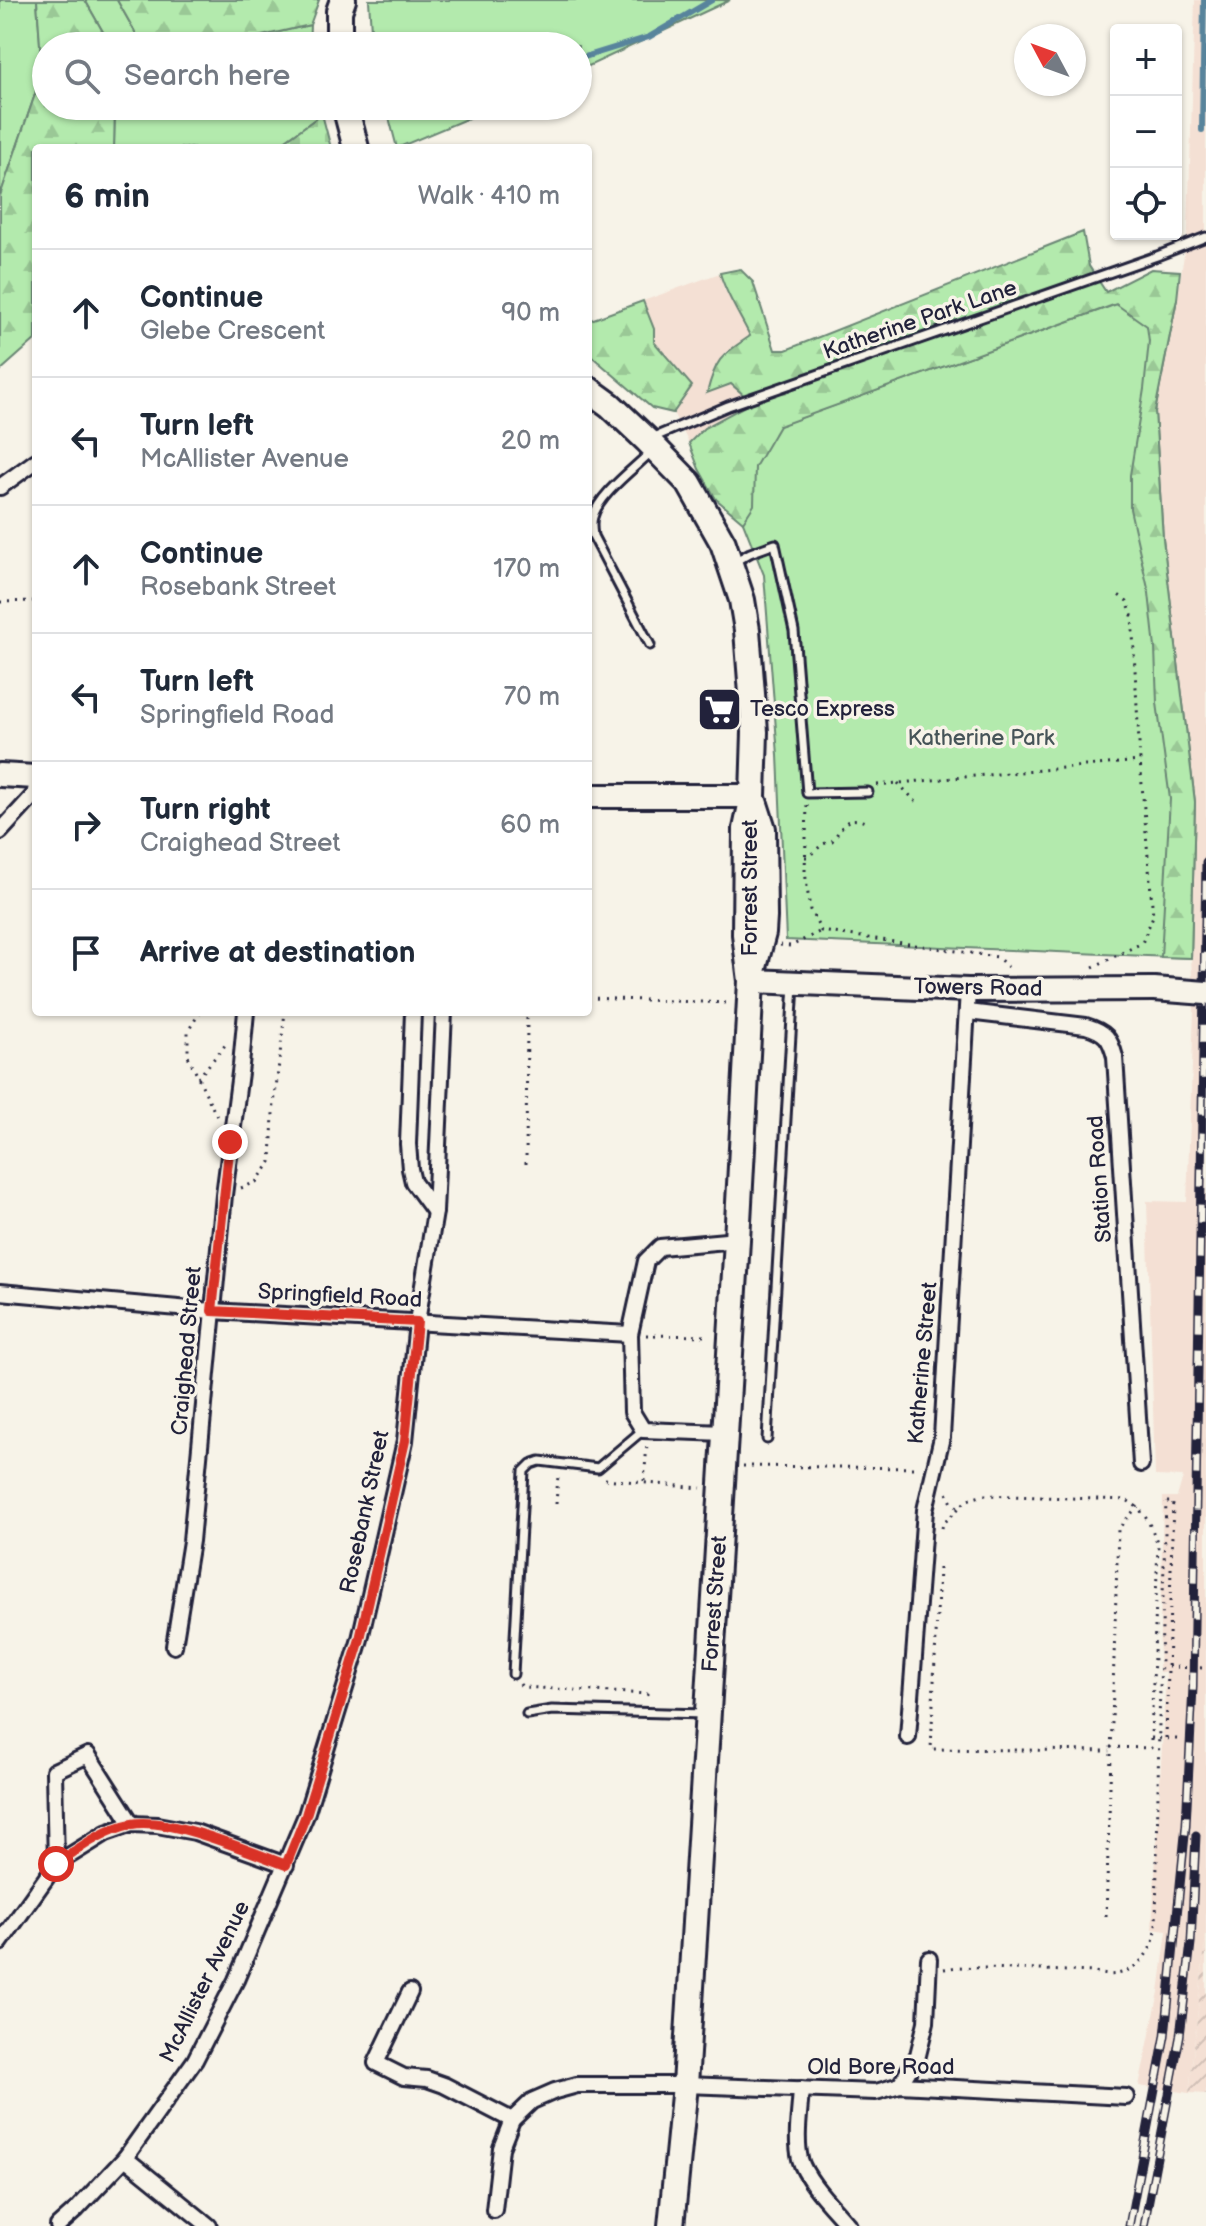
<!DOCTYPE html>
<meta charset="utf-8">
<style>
body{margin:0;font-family:"Balsamiq Sans",sans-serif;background:#f6f6f7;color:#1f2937}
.controls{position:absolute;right:24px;top:24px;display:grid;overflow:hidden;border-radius:8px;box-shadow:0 2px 6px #0004}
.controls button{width:72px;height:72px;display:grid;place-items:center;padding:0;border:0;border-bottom:2px solid #e0e1e3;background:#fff;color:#1f2937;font:40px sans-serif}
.compass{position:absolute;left:1014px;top:24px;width:72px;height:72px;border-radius:50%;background:#fff;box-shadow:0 2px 6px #0004;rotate:311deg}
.stop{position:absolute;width:24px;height:24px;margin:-18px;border:6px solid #d93025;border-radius:50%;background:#fff}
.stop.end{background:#d93025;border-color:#fff;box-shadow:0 2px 8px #0008}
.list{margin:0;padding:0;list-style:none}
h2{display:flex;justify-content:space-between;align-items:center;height:104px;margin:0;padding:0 32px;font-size:34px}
h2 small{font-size:26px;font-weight:400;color:#747a83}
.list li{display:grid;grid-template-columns:52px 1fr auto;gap:24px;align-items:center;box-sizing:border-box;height:128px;padding:0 32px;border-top:2px solid #e0e1e3}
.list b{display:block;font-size:30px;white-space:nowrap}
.list p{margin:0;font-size:26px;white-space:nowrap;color:#747a83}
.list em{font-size:26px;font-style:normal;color:#747a83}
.icon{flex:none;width:44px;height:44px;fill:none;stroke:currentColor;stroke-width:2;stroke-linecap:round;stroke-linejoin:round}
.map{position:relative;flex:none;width:1206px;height:2226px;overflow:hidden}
.search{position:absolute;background:#fff;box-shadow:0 2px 6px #0004;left:32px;top:32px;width:560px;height:88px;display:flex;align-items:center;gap:20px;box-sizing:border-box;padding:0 28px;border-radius:44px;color:#747a83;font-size:30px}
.panel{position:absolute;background:#fff;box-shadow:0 2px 6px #0004;left:32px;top:144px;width:560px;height:872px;border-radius:8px}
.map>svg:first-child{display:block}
.built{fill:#f4e0d4}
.industrial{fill:url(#industrial-furrows)}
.green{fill:#b3eaad;stroke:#6a8674;stroke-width:2}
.forest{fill:url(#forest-firs);stroke:#6a8674;stroke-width:2}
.cemetery{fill:url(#cemetery-stones);stroke:#6a8674;stroke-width:2}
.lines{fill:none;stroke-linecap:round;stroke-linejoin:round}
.stream{stroke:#58849c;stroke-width:6}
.service-casing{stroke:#22223b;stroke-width:13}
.minor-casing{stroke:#22223b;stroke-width:20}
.secondary-casing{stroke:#22223b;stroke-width:28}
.primary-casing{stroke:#22223b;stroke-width:30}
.path{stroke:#22223b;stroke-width:3;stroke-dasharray:2 6;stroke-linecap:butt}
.service{stroke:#f7f3e8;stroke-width:7}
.minor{stroke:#f7f3e8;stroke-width:14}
.secondary{stroke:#f7f3e8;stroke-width:22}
.primary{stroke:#f7f3e8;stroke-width:24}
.rail-casing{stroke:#22223b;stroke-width:9}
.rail{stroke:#f7f3e8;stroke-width:6;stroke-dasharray:18;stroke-linecap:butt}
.secondary-bridge-casing{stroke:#22223b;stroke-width:28;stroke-linecap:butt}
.path-bridge{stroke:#22223b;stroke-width:3;stroke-dasharray:2 6;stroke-linecap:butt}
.secondary-bridge{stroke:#f7f3e8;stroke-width:22}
.route{stroke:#d93025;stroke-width:10}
.labels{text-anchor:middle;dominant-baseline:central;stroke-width:7;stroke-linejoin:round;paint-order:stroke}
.street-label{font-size:22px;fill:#22223b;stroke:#f7f3e8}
.poi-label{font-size:22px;fill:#22223b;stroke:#f7f3e8;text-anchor:start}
.park-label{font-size:22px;fill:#465458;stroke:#f7f3e8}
</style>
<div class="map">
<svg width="1206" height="2226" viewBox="0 0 1206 2226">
<defs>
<pattern id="industrial-furrows" width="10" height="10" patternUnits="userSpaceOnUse" patternTransform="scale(2)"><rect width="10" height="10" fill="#f4e0d4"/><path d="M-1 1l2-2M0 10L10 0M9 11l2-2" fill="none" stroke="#d1c0b7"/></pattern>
<pattern id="forest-firs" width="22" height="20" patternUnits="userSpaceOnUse" patternTransform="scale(2)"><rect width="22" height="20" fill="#b3eaad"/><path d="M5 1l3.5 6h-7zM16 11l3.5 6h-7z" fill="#9ac896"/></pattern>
<pattern id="cemetery-stones" width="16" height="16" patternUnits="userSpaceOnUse" patternTransform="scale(2)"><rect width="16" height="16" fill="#b3eaad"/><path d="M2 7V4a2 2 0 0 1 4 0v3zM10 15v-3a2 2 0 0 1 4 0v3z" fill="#9ac896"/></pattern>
</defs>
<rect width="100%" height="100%" fill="#f7f3e8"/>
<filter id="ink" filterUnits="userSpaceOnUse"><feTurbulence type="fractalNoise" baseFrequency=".0125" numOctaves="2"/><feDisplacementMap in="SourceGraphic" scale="16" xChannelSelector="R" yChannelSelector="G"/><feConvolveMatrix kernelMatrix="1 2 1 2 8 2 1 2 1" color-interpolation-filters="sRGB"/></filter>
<g filter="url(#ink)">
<g class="built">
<polygon points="1195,0 1206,0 1206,1935 1189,2093 1139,2086 1159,1992 1167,1931 1152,1929 1166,1673 1159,1672 1163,1497 1177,1497 1183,1477 1155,1476 1147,1201 1187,1202 1194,1010 1191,958 1195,802 1163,539 1155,411 1177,299 1188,230"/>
<polygon points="720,273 724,289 734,303 751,336 726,352 714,368 707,392 731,384 747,399 747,406 704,428 689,443 673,413 691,386 654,342 654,329 643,301"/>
</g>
<polygon class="industrial" points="1206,1935 1206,2094 1189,2093"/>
<g class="green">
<polygon points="0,0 37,0 42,74 0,196"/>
<polygon points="85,0 117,0 143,46 111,46"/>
<polygon points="369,0 730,0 578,71 578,46 372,46"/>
<polygon points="310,25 309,46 217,46"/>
<polygon points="115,106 320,106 322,114 275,148 114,148"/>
<polygon points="386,106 497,106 397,148"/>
<polygon points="1177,299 1155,412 1163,539 1195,802 1191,958 786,940 778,755 764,575 714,449 1117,304"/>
</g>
<g class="forest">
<polygon points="37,0 85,0 111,46 46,46 46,106 115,106 114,148 36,148 36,339 0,371 0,196 42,74"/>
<polygon points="117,0 319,0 310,25 217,46 143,46"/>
<path d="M1083,232L1089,266L1106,292L1151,269L1180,271L1177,299L1155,411L1163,539L1195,802L1191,958L1161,957L1170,799L1157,703L1155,648L1149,593L1130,509V475L1144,389L1149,341L1147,326L1116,304L779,426L755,467L754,505L743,522L716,499L699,469L689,443L704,428L747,405V398L731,384L707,393C716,358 721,356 750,336C740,315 726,295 720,273L740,269L753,282L775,350H786Z"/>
<polygon points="643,301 654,329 654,342 692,386 673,413 652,408 588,353 588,321"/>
</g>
<polygon class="cemetery" points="322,114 331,148 275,148"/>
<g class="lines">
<g class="stream">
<polyline points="578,59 649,37 712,0"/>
<polyline points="450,108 454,106"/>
<polyline points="1202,130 1204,0"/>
</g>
<defs>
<g id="service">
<polyline points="652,438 728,406 1157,256 1206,237"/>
<polyline points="732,563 750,553 775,544 794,631 807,793 868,792"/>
<path d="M650,645L593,536C592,529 591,523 593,517C599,494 636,467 653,450"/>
<polyline points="767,1439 794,984"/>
<polyline points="513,1674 524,1471 531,1464 540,1461 598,1468 643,1430"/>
<polyline points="527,1714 552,1710 704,1714"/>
</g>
<g id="minor">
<polyline points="0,487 36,461"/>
<polyline points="0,832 34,795 36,787"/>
<polyline points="413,1012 408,1144 410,1169 413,1182 435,1212"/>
<path d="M968,1012L1086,1026C1106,1032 1110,1038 1115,1057L1141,1464"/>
<polyline points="0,1292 212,1311 630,1334"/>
<polyline points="725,1433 643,1430 632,1412 630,1334 646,1261 660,1247 737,1240"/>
<polyline points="174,1646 191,1541 224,1195 241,1065 246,1012"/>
<polyline points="908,1737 925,1510 942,1437 968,990"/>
<polyline points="56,1864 54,1771 88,1755 132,1824"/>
<polyline points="0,1943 56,1864 106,1833 132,1824 157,1825 195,1832 286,1865"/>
<polyline points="410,1992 376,2063 404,2077 427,2079 444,2085 512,2120"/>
<polyline points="900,2085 918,2055 926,2022 929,1959"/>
<path d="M801,2089C800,2111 795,2137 800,2159C806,2181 834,2208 849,2226"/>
<polyline points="125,2158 209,2226"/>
<polyline points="494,2210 501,2148 512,2120 532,2101 555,2091 577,2085 685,2085 876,2092 900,2085 1126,2097"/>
<polyline points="58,2226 77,2209 125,2158 195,2060 236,1980 306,1815 360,1639 405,1441 417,1322 435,1212 444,1012"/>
</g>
<g id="secondary">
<polyline points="0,775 36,777"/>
<polyline points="588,796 753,796"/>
<polyline points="751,981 968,990 1154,989"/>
</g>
<g id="primary">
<polyline points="339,46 339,11 343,0"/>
<polyline points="345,106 356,148"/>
<polyline points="588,389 610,405 647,440 689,483 723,543 742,600 747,630 755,732 753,796 746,829 745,934 751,981 737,1240 685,2085 671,2226"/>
<polyline points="753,798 763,829 764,917 763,933 754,967"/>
</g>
</defs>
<use href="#service" class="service-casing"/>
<use href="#minor" class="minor-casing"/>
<use href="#secondary" class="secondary-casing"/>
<use href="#primary" class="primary-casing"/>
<g class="path">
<polyline points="0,602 33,601"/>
<polyline points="898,783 920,806"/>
<polyline points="877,785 1140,761"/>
<polyline points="807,805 805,871 810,910 821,931 997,957 1009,968"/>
<path d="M805,857H808L823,844L832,841C843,827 846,812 869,824"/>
<polyline points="780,945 791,946 821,931"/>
<polyline points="1093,967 1142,943 1153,916 1140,761 1132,615 1127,601 1117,594"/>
<polyline points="588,998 729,1003"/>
<polyline points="200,1012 188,1031 188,1056 217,1117"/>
<polyline points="198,1078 226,1044"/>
<polyline points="526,1164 527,1012"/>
<polyline points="241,1188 256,1182 271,1162 273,1113 285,1012"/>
<polyline points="646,1335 710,1336"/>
<polyline points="743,1466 919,1468"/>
<polyline points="605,1479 701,1488"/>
<polyline points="644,1481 647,1445"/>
<polyline points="947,1493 952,1503 959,1508"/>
<polyline points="556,1504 558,1476"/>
<path d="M942,1528L943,1524L967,1500L984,1495L1126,1500C1145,1509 1150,1525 1158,1544L1151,1738L1178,1739"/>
<polyline points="939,1568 931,1749 1110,1751"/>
<polyline points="520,1684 522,1687 647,1694 651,1700"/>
<polyline points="1166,1738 1173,1502 1166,1502"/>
<polyline points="1110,1747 1151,1748 1151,1738"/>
<polyline points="1106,1916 1118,1529 1138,1506"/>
<path d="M944,1969L958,1967L1095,1972C1125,1983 1151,1959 1156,1931L1159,1721L1166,1502"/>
</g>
<use href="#service" class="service"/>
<use href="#minor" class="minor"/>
<use href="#secondary" class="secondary"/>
<use href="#primary" class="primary"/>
<defs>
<g id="rail">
<polyline points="1129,2226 1165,2036 1186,1825 1193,1687 1206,862"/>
<polyline points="1144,2226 1180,2036 1191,1943 1196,1835"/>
</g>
</defs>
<use href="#rail" class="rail-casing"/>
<use href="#rail" class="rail"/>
<defs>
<polyline id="secondary-bridge" points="1154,989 1206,993"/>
</defs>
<use href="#secondary-bridge" class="secondary-bridge-casing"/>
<polyline class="path-bridge" points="1168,1667 1206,1668"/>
<use href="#secondary-bridge" class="secondary-bridge"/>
</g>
</g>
<g class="lines" filter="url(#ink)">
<path class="route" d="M56,1864C78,1849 104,1829 132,1824C170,1817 248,1851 286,1865L306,1815L360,1639L405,1441L417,1322L212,1311L230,1142"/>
</g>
<defs>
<symbol id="supermarket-square" viewBox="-11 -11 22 22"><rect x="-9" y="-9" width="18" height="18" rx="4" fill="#22223b" stroke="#f7f3e8"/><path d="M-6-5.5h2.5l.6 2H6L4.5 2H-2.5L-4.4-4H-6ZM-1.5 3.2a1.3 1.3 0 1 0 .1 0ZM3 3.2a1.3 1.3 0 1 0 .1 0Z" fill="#fff"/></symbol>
</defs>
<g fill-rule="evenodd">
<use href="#supermarket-square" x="694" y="684" width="51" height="51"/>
</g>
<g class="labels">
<g class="street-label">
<text transform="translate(920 320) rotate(-19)">Katherine Park Lane</text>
<text transform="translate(750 888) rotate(-90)">Forrest Street</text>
<text transform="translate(978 988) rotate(1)">Towers Road</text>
<text transform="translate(1100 1179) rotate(-94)">Station Road</text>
<text transform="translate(340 1296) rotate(3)">Springfield Road</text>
<text transform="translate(187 1351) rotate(-85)">Craighead Street</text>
<text transform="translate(923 1363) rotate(-85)">Katherine Street</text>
<text transform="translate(365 1512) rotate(-78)">Rosebank Street</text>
<text transform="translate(715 1604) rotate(-86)">Forrest Street</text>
<text transform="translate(205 1982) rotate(-64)">McAllister Avenue</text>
<text x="881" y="2067">Old Bore Road</text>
</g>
<g class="poi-label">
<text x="750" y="709">Tesco Express</text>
</g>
<g class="park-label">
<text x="981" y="738">Katherine Park</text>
</g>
</g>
</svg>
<div class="controls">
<button>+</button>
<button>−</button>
<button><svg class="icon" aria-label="locate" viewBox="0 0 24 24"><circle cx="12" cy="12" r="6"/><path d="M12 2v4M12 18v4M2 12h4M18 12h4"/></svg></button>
</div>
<svg class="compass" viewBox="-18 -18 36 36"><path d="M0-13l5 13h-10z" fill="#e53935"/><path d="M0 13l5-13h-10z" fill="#747a83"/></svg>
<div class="stop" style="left:56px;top:1864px"></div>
<div class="stop end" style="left:230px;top:1142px"></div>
<div class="search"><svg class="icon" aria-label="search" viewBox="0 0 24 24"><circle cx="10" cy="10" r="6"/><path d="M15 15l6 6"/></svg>Search here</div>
<section class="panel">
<h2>6 min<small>Walk · 410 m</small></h2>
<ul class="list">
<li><svg class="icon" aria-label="ahead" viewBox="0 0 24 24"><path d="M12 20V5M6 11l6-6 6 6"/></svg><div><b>Continue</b><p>Glebe Crescent</p></div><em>90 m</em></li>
<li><svg class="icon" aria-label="left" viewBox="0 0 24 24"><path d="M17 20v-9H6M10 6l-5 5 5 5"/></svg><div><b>Turn left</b><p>McAllister Avenue</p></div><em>20 m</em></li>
<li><svg class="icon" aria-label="ahead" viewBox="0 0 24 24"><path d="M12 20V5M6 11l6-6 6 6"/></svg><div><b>Continue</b><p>Rosebank Street</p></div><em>170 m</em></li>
<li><svg class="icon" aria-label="left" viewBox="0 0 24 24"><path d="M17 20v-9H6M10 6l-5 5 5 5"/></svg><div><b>Turn left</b><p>Springfield Road</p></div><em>70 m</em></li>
<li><svg class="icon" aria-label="right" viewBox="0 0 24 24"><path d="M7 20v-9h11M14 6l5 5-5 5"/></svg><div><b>Turn right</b><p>Craighead Street</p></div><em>60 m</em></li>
<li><svg class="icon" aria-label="arrive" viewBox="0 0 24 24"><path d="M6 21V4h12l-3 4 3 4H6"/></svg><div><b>Arrive at destination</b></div></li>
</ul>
</section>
</div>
